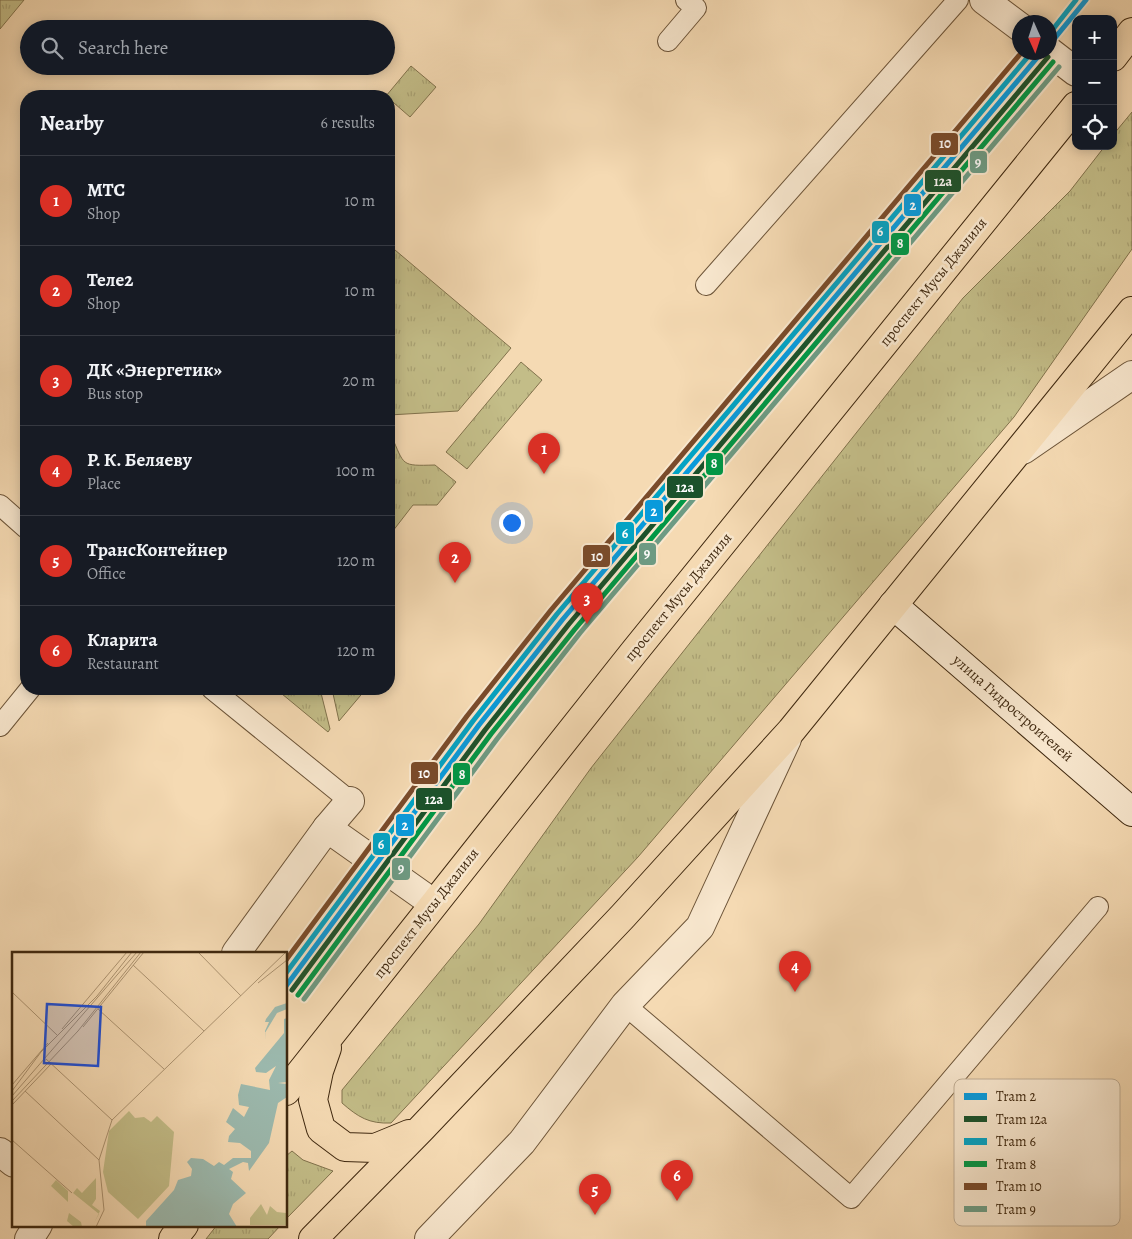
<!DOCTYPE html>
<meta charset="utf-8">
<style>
body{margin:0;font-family:Alegreya,serif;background:#242831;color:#f1f3f6}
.controls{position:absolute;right:15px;top:15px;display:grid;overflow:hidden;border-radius:10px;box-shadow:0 2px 12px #0003}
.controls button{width:45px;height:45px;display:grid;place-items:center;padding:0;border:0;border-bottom:1px solid #363941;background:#171b24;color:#f1f3f6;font:25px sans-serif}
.compass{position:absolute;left:1012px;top:15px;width:45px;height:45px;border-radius:50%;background:#171b24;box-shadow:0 2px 12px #0003;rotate:177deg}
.you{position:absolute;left:511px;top:522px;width:18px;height:18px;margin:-12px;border:4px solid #fff;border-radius:50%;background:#1a73e8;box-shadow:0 0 0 8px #1a73e833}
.badge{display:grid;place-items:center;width:32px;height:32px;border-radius:50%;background:#d93025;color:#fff;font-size:16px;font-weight:700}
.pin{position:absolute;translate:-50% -41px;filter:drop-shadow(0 1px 2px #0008)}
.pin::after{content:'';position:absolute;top:26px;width:18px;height:15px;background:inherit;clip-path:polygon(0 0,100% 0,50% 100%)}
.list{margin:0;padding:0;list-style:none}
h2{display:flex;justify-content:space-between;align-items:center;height:65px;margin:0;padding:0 20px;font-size:21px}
h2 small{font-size:16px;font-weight:400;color:#9ea1a6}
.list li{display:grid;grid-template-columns:32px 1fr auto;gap:15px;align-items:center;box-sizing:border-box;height:90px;padding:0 20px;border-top:1px solid #363941}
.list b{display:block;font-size:19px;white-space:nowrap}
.list p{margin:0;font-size:16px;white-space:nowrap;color:#9ea1a6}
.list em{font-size:16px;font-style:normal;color:#9ea1a6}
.icon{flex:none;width:28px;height:28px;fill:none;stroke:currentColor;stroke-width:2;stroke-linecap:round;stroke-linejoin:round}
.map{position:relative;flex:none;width:1132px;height:1239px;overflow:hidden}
.search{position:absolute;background:#171b24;box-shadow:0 2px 12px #0003;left:20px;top:20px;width:375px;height:55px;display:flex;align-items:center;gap:12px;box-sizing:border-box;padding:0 18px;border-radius:28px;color:#9ea1a6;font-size:19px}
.panel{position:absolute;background:#171b24;box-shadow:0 2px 12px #0003;left:20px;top:90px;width:375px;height:605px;border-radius:20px}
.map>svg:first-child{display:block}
.grass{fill:url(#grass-tufts);stroke:#81724c}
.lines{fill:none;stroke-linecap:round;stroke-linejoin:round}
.service-casing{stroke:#6c5438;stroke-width:22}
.minor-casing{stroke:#6c5438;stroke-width:30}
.secondary-casing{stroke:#3f280f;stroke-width:30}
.primary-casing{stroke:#3f280f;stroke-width:30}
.service{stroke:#f8e7ce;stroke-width:20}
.minor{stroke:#f8e7ce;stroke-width:28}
.secondary{stroke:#f8e7ce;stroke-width:28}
.primary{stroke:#f5dab3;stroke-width:28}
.tram-1-casing{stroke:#f8e7ce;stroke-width:9}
.tram-2-casing{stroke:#f8e7ce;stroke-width:9}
.tram-3-casing{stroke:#f8e7ce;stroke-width:9}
.tram-4-casing{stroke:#f8e7ce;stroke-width:9}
.tram-5-casing{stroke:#f8e7ce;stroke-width:9}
.tram-6-casing{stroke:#f8e7ce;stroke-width:9}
.tram-1{stroke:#099adb;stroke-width:5}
.tram-2{stroke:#1b522b;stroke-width:5}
.tram-3{stroke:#03a3c4;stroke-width:5}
.tram-4{stroke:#009746;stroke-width:5}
.tram-5{stroke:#7a4b2a;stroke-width:5}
.tram-6{stroke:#6d9b84;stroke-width:5}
.labels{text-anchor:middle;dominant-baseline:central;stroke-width:5;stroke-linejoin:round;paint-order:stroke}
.street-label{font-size:15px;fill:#3f280f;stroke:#f8e7ce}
.inset-road{fill:none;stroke:#ac9371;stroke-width:1}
.view{fill:#1d4ed8;fill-opacity:0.15;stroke:#1d4ed8;stroke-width:2.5}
.inset-edge{fill:none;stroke:#3f280f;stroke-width:2.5}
.key{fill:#f8e7ce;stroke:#c0ae95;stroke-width:1}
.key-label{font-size:14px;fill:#3f280f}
.line-badge{stroke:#f8e7ce;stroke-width:2}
.badge-label{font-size:14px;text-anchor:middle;font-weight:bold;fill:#fff}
</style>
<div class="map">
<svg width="1132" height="1239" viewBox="0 0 1132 1239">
<defs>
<pattern id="grass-tufts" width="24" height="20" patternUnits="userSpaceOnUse" patternTransform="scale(1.25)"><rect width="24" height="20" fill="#c3bd88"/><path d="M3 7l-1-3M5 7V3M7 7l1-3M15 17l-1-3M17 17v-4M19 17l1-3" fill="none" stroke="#a9a274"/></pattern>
</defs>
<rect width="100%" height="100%" fill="#f5dab3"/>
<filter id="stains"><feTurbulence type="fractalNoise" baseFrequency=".004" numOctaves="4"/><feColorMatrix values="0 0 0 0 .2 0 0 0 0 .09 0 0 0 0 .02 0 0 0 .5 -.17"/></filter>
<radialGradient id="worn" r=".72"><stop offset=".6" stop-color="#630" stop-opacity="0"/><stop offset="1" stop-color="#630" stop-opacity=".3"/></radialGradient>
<g class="grass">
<polygon points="0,0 24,0 0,29"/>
<polygon points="411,66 436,87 410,117 386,96"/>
<path d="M1132,112V249L1014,417L638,857L391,1123C369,1124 358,1117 342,1103V1090L479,924L591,768L963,298L1070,191L1105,146H1113V135Z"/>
<polygon points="395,250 511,348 458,411 389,415 389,257"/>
<polygon points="521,362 542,380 467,469 446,452"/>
<path d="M389,435H391C405,466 400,466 435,465L456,482L437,505H413L389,536Z"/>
<polygon points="276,689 320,689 330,729 328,732"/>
<polygon points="332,689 366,689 339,721"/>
<polygon points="292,1151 303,1160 333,1171 286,1219 286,1156"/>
<polygon points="217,1225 281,1225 268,1239 206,1239"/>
</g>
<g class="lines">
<defs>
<g id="service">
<polyline points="668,41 696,8 686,0"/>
<polyline points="706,285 958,0"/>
<polyline points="0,505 26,528"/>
<polyline points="212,689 350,801"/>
<polyline points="0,726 30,689"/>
<polyline points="625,1005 851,1198 1098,907"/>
</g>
<g id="minor">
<polyline points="984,0 1020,27"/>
<polyline points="1050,52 1076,72"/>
<polyline points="1023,450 1132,375"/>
<polyline points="327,828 433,903"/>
<polyline points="236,953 327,828 350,801"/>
<polyline points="0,1152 14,1163"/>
<polyline points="29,1239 38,1225"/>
<polyline points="429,1239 522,1142 625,1005 700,927 787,739"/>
</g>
<polyline id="secondary" points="893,605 1132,812"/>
<g id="primary">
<polyline points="1113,57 1132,32"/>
<polyline points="327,1048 319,1071 313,1100 321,1129 345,1147 375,1148 409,1134"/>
<polyline points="286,1091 634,652 1076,106"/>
<polyline points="173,1239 184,1225"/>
<polyline points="313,1239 421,1129 623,916 791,731 1132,311"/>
</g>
</defs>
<use href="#service" class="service-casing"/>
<use href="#minor" class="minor-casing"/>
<use href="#secondary" class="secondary-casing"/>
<use href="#primary" class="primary-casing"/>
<use href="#service" class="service"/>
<use href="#minor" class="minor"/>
<use href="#secondary" class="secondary"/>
<use href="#primary" class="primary"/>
<defs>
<g id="tram-1">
<polyline points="1050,44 1086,0"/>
<polyline points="286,986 479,725 563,619 1042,52"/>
</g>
<polyline id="tram-2" points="292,990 485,730 569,624 1048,57"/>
<g id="tram-3">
<polyline points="1050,33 1076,0"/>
<polyline points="286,973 473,721 557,614 1032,52"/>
</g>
<polyline id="tram-4" points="298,995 491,734 575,629 1053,62"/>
<polyline id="tram-5" points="286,960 467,716 551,610 1022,52"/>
<polyline id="tram-6" points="304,999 497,739 580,633 1059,67"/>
</defs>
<use href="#tram-1" class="tram-1-casing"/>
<use href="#tram-2" class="tram-2-casing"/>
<use href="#tram-3" class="tram-3-casing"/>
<use href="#tram-4" class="tram-4-casing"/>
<use href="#tram-5" class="tram-5-casing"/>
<use href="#tram-6" class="tram-6-casing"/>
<use href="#tram-1" class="tram-1"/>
<use href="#tram-2" class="tram-2"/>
<use href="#tram-3" class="tram-3"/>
<use href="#tram-4" class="tram-4"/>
<use href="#tram-5" class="tram-5"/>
<use href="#tram-6" class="tram-6"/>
</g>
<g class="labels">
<g class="street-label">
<text transform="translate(933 282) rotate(-51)">проспект Мусы Джалиля</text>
<text transform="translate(678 597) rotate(-51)">проспект Мусы Джалиля</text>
<text transform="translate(1013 708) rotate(41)">улица Гидростроителей</text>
<text transform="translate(426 913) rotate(-52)">проспект Мусы Джалиля</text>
</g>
</g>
<g transform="translate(12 952)">
<rect width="275" height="275" fill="#f5dab3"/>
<path d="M84,226V247L80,253L88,259L82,271L87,262L61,241L65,236L70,241ZM44,228L56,239V250L39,234ZM249,252L255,263L258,254L265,260L274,261L275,273H238V266Z" fill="#c3bd88"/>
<path d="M117,159L123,166L132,165L139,170L145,164L162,180L157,234L126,267L96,240L91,220L97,179ZM57,261L69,270L70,275H62L55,269Z" fill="#c3bd88"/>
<path d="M275,51V57L265,61L253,81L254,88L253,79L257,70H253L254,67L263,55ZM275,66V130L266,131L275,132V145L266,151L257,191L237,219L236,211L231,210L217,217L221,220L219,227L234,241L221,252L217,262L225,275H134V269L162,238L166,228L179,224L180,217L175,210L179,206L191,207L202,214L207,210L212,213L221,206H239V199L228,191L216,190L217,184L223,177L214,170L221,156L232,165L237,155L227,153L226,143L229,132L258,138L257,128L264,114L254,121L244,120L243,116L272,81V67Z" fill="#9cbaaf"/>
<path class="inset-road" d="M186,0L229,44M121,13L192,79M246,31L275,8M0,40L45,83M86,57L152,117M71,75L132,0M50,77L115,0M34,107L100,168M0,133L36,91M0,139L29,100L85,44L120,0M13,139L87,208M0,144L125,0M0,149L66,79L129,0M0,153L39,112M0,188L60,241M84,275L92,258L87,208L100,168L274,0"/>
<path class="view" d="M35,52L89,55L86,114L32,111Z"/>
<rect width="275" height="275" class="inset-edge"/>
</g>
<rect x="954" y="1079" width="166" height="147" rx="8" class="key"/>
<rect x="964" y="1093" width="23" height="7" fill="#099adb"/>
<rect x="964" y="1116" width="23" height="6" fill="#1b522b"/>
<rect x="964" y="1138" width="23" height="7" fill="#03a3c4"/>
<rect x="964" y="1161" width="23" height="6" fill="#009746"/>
<rect x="964" y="1183" width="23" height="7" fill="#7a4b2a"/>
<rect x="964" y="1206" width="23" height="6" fill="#6d9b84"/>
<g class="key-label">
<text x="996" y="1101">Tram 2</text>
<text x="996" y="1124">Tram 12а</text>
<text x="996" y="1146">Tram 6</text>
<text x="996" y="1169">Tram 8</text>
<text x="996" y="1191">Tram 10</text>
<text x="996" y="1214">Tram 9</text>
</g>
<g class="line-badge">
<rect x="930" y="132" width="29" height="24" rx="5" fill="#7a4b2a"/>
<rect x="969" y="150" width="19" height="24" rx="5" fill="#6d9b84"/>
<rect x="924" y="169" width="38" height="24" rx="5" fill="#1b522b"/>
<rect x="903" y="193" width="19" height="24" rx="5" fill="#099adb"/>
<rect x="871" y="220" width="19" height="24" rx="5" fill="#03a3c4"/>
<rect x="890" y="232" width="20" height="24" rx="5" fill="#009746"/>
<rect x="705" y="452" width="19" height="24" rx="5" fill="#009746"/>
<rect x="666" y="475" width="38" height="24" rx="5" fill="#1b522b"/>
<rect x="644" y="499" width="20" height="24" rx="5" fill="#099adb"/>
<rect x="615" y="521" width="20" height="24" rx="5" fill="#03a3c4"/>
<rect x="638" y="542" width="19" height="24" rx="5" fill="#6d9b84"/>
<rect x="582" y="544" width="29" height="24" rx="5" fill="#7a4b2a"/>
<rect x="410" y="761" width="29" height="24" rx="5" fill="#7a4b2a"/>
<rect x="452" y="762" width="19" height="24" rx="5" fill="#009746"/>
<rect x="415" y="787" width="38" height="24" rx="5" fill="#1b522b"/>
<rect x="395" y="813" width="20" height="24" rx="5" fill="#099adb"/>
<rect x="372" y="832" width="19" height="24" rx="5" fill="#03a3c4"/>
<rect x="391" y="857" width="20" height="24" rx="5" fill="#6d9b84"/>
</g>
<g class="badge-label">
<text x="945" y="148">10</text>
<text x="978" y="167">9</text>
<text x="943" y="186">12а</text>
<text x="913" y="210">2</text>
<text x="880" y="236">6</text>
<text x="900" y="248">8</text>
<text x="714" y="468">8</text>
<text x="685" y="492">12а</text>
<text x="654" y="516">2</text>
<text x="625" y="538">6</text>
<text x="647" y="558">9</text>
<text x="597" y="561">10</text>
<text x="424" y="778">10</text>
<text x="462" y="779">8</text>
<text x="434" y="804">12а</text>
<text x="405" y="830">2</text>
<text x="381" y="849">6</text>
<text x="401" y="873">9</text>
</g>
<rect width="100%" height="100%" filter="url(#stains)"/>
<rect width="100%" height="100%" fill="url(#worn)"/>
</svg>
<div class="controls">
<button>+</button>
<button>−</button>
<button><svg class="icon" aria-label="locate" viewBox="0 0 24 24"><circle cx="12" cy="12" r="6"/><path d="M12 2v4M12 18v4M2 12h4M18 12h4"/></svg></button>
</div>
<svg class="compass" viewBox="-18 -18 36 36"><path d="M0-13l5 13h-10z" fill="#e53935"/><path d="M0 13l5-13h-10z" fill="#9ea1a6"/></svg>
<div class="you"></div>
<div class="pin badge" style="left:544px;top:474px">1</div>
<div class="pin badge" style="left:455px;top:583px">2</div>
<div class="pin badge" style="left:587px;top:624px">3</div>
<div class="pin badge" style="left:795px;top:992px">4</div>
<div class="pin badge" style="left:595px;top:1215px">5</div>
<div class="pin badge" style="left:677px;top:1201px">6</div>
<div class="search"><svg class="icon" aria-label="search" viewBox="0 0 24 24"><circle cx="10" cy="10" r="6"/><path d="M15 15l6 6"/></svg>Search here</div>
<section class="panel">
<h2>Nearby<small>6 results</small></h2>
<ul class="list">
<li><span class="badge">1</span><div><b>МТС</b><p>Shop</p></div><em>10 m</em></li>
<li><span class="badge">2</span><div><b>Теле2</b><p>Shop</p></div><em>10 m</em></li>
<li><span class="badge">3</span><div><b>ДК «Энергетик»</b><p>Bus stop</p></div><em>20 m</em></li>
<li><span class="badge">4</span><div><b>Р. К. Беляеву</b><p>Place</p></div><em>100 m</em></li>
<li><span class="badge">5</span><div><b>ТрансКонтейнер</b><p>Office</p></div><em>120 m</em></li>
<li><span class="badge">6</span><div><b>Кларита</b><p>Restaurant</p></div><em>120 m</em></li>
</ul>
</section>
</div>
